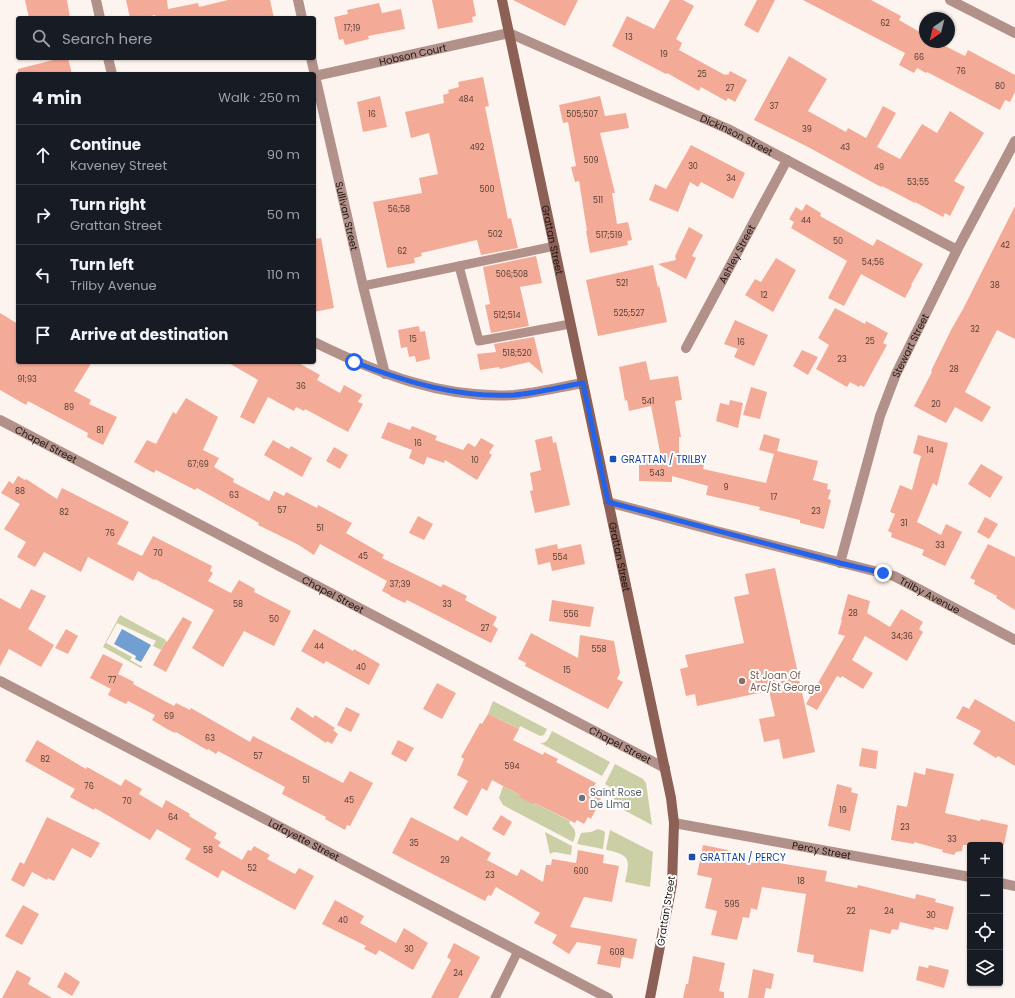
<!DOCTYPE html>
<meta charset="utf-8">
<style>
body{margin:0;font-family:Poppins,sans-serif;background:#242831;color:#f1f3f6}
.controls{position:absolute;right:12px;bottom:12px;display:grid;overflow:hidden;border-radius:4px;box-shadow:0 1px 3px #0004}
.controls button{width:36px;height:36px;display:grid;place-items:center;padding:0;border:0;border-bottom:1px solid #363941;background:#171b24;color:#f1f3f6;font:20px sans-serif}
.compass{position:absolute;left:919px;top:12px;width:36px;height:36px;border-radius:50%;background:#171b24;box-shadow:0 1px 3px #0004;rotate:215deg}
.stop{position:absolute;width:12px;height:12px;margin:-9px;border:3px solid #2563eb;border-radius:50%;background:#fff}
.stop.end{background:#2563eb;border-color:#fff;box-shadow:0 1px 4px #0008}
.list{margin:0;padding:0;list-style:none}
h2{display:flex;justify-content:space-between;align-items:center;height:52px;margin:0;padding:0 16px;font-size:17px}
h2 small{font-size:13px;font-weight:400;color:#9ea1a6}
.list li{display:grid;grid-template-columns:26px 1fr auto;gap:12px;align-items:center;box-sizing:border-box;height:60px;padding:0 16px;border-top:1px solid #363941}
.list b{display:block;font-size:15px;white-space:nowrap}
.list p{margin:0;font-size:13px;white-space:nowrap;color:#9ea1a6}
.list em{font-size:13px;font-style:normal;color:#9ea1a6}
.icon{flex:none;width:22px;height:22px;fill:none;stroke:currentColor;stroke-width:2;stroke-linecap:round;stroke-linejoin:round}
.map{position:relative;flex:none;width:1015px;height:998px;overflow:hidden}
.search{position:absolute;background:#171b24;box-shadow:0 1px 3px #0004;left:16px;top:16px;width:300px;height:44px;display:flex;align-items:center;gap:10px;box-sizing:border-box;padding:0 14px;border-radius:4px;color:#9ea1a6;font-size:15px}
.panel{position:absolute;background:#171b24;box-shadow:0 1px 3px #0004;left:16px;top:72px;width:300px;height:292px;border-radius:4px}
.map>svg:first-child{display:block}
.green{fill:#cbcfa6}
.water{fill:#729fd2}
.building{fill:#f3ab97}
.lines{fill:none;stroke-linecap:round;stroke-linejoin:round}
.service{stroke:#b19189;stroke-width:9}
.minor{stroke:#b19189;stroke-width:10}
.secondary{stroke:#8d6056;stroke-width:10}
.route{stroke:#2563eb;stroke-width:5}
.transit-dot{fill:#1a4fb4;stroke:#fff;stroke-width:1.5}
.education-dot{fill:#8d6e63;stroke:#fff;stroke-width:1.5}
.worship-dot{fill:#6b7280;stroke:#fff;stroke-width:1.5}
.labels{text-anchor:middle;dominant-baseline:central;stroke-width:4;stroke-linejoin:round;paint-order:stroke}
.number-label{font-size:8px;fill:#543c33}
.street-label{font-size:10px;fill:#1f1712;stroke:#fff}
.transit-label{font-size:10px;fill:#164399;stroke:#fff;text-anchor:start}
.education-label{font-size:10px;fill:#785e54;stroke:#fff;text-anchor:start}
.worship-label{font-size:10px;fill:#5b616d;stroke:#fff;text-anchor:start}
</style>
<div class="map">
<svg width="1015" height="998" viewBox="0 0 1015 998">
<rect width="100%" height="100%" fill="#fdf4ef"/>
<g class="green">
<polygon points="120,615 166,640 161,650 153,646 156,641 117,623 106,643 132,657 130,660 143,667 141,668 103,647"/>
<polygon points="493,701 547,729 544,735 540,736 520,726 519,729 488,714"/>
<path d="M552,731L610,762L602,776L540,743C547,744 549,737 552,731Z"/>
<polygon points="615,764 643,779 646,783 652,825 620,808 620,804 614,799 611,788 605,784"/>
<path d="M503,786L520,795V797L534,805L535,803L570,821L569,823C576,830 577,833 573,842L503,805L499,798Z"/>
<polygon points="598,829 604,831 605,833 603,849 577,844 581,833 591,832"/>
<path d="M610,830L653,852L650,887L625,882C630,860 631,855 607,850L606,849Z"/>
<polygon points="545,832 572,846 571,855 554,852 550,854"/>
</g>
<polygon class="water" points="122,629 151,645 141,662 135,659 136,656 114,644"/>
<g class="building">
<polygon points="25,0 67,0 70,18 29,18"/>
<polygon points="126,0 167,0 168,9 198,3 199,7 228,0 270,0 274,18 156,18 155,15 143,18 130,18"/>
<polygon points="432,0 473,0 476,16 472,17 473,22 438,29"/>
<polygon points="513,0 578,0 565,26"/>
<polygon points="670,0 683,0 694,6 676,39 682,43 679,50 725,75 726,74 728,75 730,71 747,80 735,102 728,98 726,101 701,87 699,91 667,73 666,74 612,46 627,16 654,29"/>
<polygon points="757,0 775,0 758,33 744,25"/>
<polygon points="803,0 871,0 901,16 899,20 925,35 925,42 937,42 965,56 968,50 1015,75 1015,92 1010,102 1005,100 1000,110 927,72 926,73 917,68 914,73 899,65 905,53"/>
<polygon points="379,3 382,13 401,9 405,29 368,36 369,39 345,45 343,39 339,40 334,17 348,14 347,10"/>
<polygon points="789,56 827,79 808,111 846,132 848,128 866,138 883,106 896,113 877,147 900,159 922,124 937,133 950,111 984,133 954,181 965,187 950,216 945,213 943,217 915,202 915,203 882,186 881,187 810,148 754,120"/>
<polygon points="61,58 68,58 72,74 18,74 18,69"/>
<polygon points="483,77 489,106 485,107 508,219 511,218 518,248 481,255 477,240 421,253 422,256 414,258 415,263 387,268 373,202 422,193 419,178 438,174 429,133 411,138 405,112 444,103 443,95 449,93 448,90 459,87 458,82"/>
<polygon points="380,96 387,127 363,132 357,102"/>
<polygon points="600,96 605,116 626,113 629,128 600,133 615,193 612,193 617,224 628,222 632,240 627,241 628,245 590,253 586,231 587,231 579,181 575,182 571,167 576,166 568,122 563,123 559,105"/>
<polygon points="691,145 745,173 733,199 701,182 698,187 690,182 678,212 649,200 655,184 666,189"/>
<polygon points="806,204 821,213 820,216 873,246 877,239 923,264 911,285 912,285 905,298 861,274 844,306 828,298 847,261 791,228 794,222 789,219 796,207 802,211"/>
<polygon points="1015,206 1015,339 997,330 965,392 991,407 982,422 955,407 946,423 914,406 932,372 931,371 951,330 963,309"/>
<polygon points="689,227 703,235 692,256 696,258 686,279 658,264 676,260 675,256"/>
<polygon points="321,238 334,308 314,312 314,239"/>
<polygon points="536,256 542,283 520,287 529,326 491,333 485,305 490,304 483,267"/>
<polygon points="776,258 796,270 773,312 745,295 755,279 761,282"/>
<polygon points="653,265 658,288 659,285 667,322 598,336 586,280"/>
<polygon points="835,308 865,324 866,321 888,333 883,343 887,345 864,387 860,385 859,387 850,382 847,387 816,369 829,345 818,338"/>
<polygon points="0,313 18,324 18,362 92,362 74,391 91,400 89,404 117,417 103,445 87,437 88,433 28,401 26,405 0,390"/>
<polygon points="735,320 768,335 754,366 734,357 738,349 724,344"/>
<polygon points="419,326 420,332 425,331 430,359 416,362 415,356 409,357 407,347 401,348 398,330"/>
<polygon points="534,337 543,374 529,362 500,369 499,367 480,370 477,354 496,352 494,344"/>
<polygon points="802,350 818,357 808,375 793,366"/>
<polygon points="646,361 650,380 678,376 682,400 675,401 681,437 679,437 679,458 704,465 703,469 766,483 774,454 759,450 764,434 780,439 777,451 818,461 813,480 828,484 827,489 831,490 828,499 831,500 824,529 800,523 800,520 759,510 760,507 706,495 708,486 672,476 672,482 639,481 639,456 661,457 651,406 629,411 627,400 625,401 619,367"/>
<polygon points="227,362 297,362 320,375 317,380 340,393 344,385 362,395 358,402 363,404 348,432 305,409 304,411 296,407 294,411 268,397 254,424 240,417 258,380"/>
<polygon points="751,387 767,392 760,419 743,415"/>
<polygon points="186,398 218,417 203,450 219,458 214,467 234,479 233,482 269,501 274,491 284,496 286,492 317,508 318,505 352,523 346,533 384,555 382,558 441,587 443,584 467,596 465,600 497,617 493,625 498,629 491,643 407,600 405,603 390,596 390,595 382,591 387,581 320,544 314,555 297,544 258,525 259,523 197,488 195,490 156,470 154,473 134,462 147,440 156,444 173,412 176,414"/>
<polygon points="730,400 743,403 738,428 716,421 720,403 729,405"/>
<polygon points="388,422 410,430 412,426 437,436 435,440 463,450 468,443 475,447 481,438 494,445 489,453 492,455 477,480 445,460 444,463 427,457 424,465 409,458 412,450 381,438"/>
<polygon points="918,435 948,443 937,486 933,483 917,522 941,535 946,524 962,532 945,566 922,555 924,550 891,537 892,533 888,531 895,514 890,512 900,485 912,490 921,456 913,453"/>
<polygon points="552,436 553,443 556,442 570,505 535,513 530,491 533,490 530,473 541,470 535,440"/>
<polygon points="273,440 289,449 291,446 312,458 302,477 264,455"/>
<polygon points="334,447 348,455 340,469 326,461"/>
<polygon points="981,464 1003,477 990,498 968,484"/>
<polygon points="18,476 25,480 26,479 57,499 62,488 129,522 117,544 142,556 153,536 212,566 210,571 213,573 208,581 231,593 239,580 255,589 254,592 291,611 274,646 244,631 223,667 192,648 214,610 155,579 154,580 138,571 133,581 88,557 81,572 44,552 35,567 17,557 26,542 4,529 20,504 1,493 9,481 13,484"/>
<polygon points="418,516 433,524 424,540 409,533"/>
<polygon points="985,517 998,524 989,539 977,532"/>
<polygon points="557,544 558,549 581,544 585,564 552,571 550,562 538,565 535,549"/>
<polygon points="988,544 1015,557 1015,610 996,598 997,596 974,584 975,580 970,578"/>
<polygon points="775,568 815,752 783,759 779,739 764,742 759,719 775,716 769,691 697,706 695,694 686,696 680,669 688,667 685,655 744,643 734,597 749,594 745,574"/>
<polygon points="31,589 46,596 28,629 54,645 41,667 9,649 0,666 0,598 20,609"/>
<polygon points="848,594 870,601 867,613 890,627 901,609 923,622 919,629 923,632 907,661 865,636 852,660 873,673 863,689 842,676 841,678 837,676 817,710 806,704 845,636 838,634 842,620 841,620"/>
<polygon points="552,600 594,607 590,627 549,621"/>
<polygon points="183,617 192,622 166,672 153,665 166,641 167,642"/>
<polygon points="66,629 78,636 68,654 55,648"/>
<polygon points="314,629 353,651 354,649 380,664 369,685 326,661 324,664 301,651"/>
<polygon points="531,633 578,658 580,635 614,641 620,673 617,679 623,682 608,709 525,666 526,663 518,659"/>
<polygon points="103,654 123,664 118,674 134,682 133,684 174,706 176,703 190,710 191,708 250,742 253,736 343,783 350,771 373,783 350,826 347,825 345,830 325,819 326,817 282,794 285,787 218,751 216,754 208,749 207,750 176,732 175,733 167,729 152,720 155,715 128,701 126,704 108,695 111,689 90,678"/>
<polygon points="437,683 456,693 442,719 423,709"/>
<polygon points="975,699 1015,722 1015,766 998,756 996,758 973,744 981,731 956,718 963,706 969,709"/>
<polygon points="297,707 313,718 315,715 335,728 333,730 338,734 332,744 327,741 326,743 290,719"/>
<polygon points="346,707 360,714 351,732 337,725"/>
<polygon points="488,714 519,729 513,740 543,755 544,752 558,759 556,762 596,783 594,786 601,790 598,797 601,799 591,819 588,817 584,824 577,820 575,823 535,803 534,805 519,797 520,795 492,780 487,791 482,788 467,816 453,808 468,781 457,775 464,759 461,757 480,723 482,724"/>
<polygon points="37,740 86,769 87,767 121,786 125,779 142,789 139,794 162,808 166,800 190,814 189,816 217,833 214,838 221,842 218,846 242,860 248,850 251,851 254,846 270,855 267,859 295,874 299,868 314,876 295,910 222,870 218,878 185,859 191,849 157,829 150,840 95,808 94,810 70,797 75,789 25,761"/>
<polygon points="398,740 414,748 406,762 391,754"/>
<polygon points="862,748 878,751 876,769 859,766"/>
<polygon points="926,768 954,774 945,813 980,821 981,819 1008,825 1004,845 963,845 962,851 956,852 954,855 942,852 943,850 914,842 914,844 891,840 897,805 907,807 914,772 925,775"/>
<polygon points="837,784 852,788 851,792 858,794 850,831 828,826"/>
<polygon points="501,815 512,822 504,836 492,829"/>
<polygon points="47,817 100,843 91,858 72,848 54,881 48,878 47,880 32,872 24,887 11,880 20,862 24,864"/>
<polygon points="411,817 458,841 461,836 491,853 487,860 517,876 521,869 543,882 546,865 551,865 552,859 576,863 578,850 604,855 603,863 619,866 612,902 584,897 570,927 637,939 633,959 622,957 620,968 597,964 601,946 577,942 569,954 552,943 557,935 534,923 540,913 496,887 491,896 488,895 485,901 392,853"/>
<polygon points="703,845 728,850 726,858 755,863 756,856 779,860 779,863 827,871 825,881 857,888 858,885 915,899 916,894 936,899 935,902 954,907 948,930 934,927 934,930 900,922 898,930 892,929 890,934 870,929 863,972 813,962 814,955 797,952 806,894 762,887 757,910 751,908 749,918 743,917 737,940 711,935 717,911 705,908 712,878 697,875"/>
<polygon points="335,900 364,916 360,923 396,943 404,928 428,943 413,970 379,950 376,955 364,949 366,946 322,924"/>
<polygon points="23,905 39,914 22,945 5,936"/>
<polygon points="454,943 480,957 458,998 431,998 451,960 447,957"/>
<polygon points="693,956 725,963 719,991 724,992 724,998 683,998 686,984 688,984"/>
<polygon points="929,965 949,970 944,988 916,980 919,966 928,968"/>
<polygon points="753,969 774,974 771,989 766,988 764,998 748,998"/>
<polygon points="17,970 31,978 28,984 52,998 2,998"/>
<polygon points="65,972 80,982 72,996 57,987"/>
</g>
<g class="lines">
<g class="service">
<polyline points="459,266 555,246"/>
<polyline points="363,286 459,266 479,341 570,324"/>
<polyline points="495,998 518,951"/>
</g>
<g class="minor">
<polyline points="96,0 100,18"/>
<polyline points="298,0 302,18"/>
<polyline points="950,0 1015,33"/>
<polyline points="108,58 112,74"/>
<path id="s1" d="M311,58L363,286L385,374"/>
<path id="s2" d="M315,76L509,33L728,129L957,250"/>
<path d="M314,342C377,373 442,399 514,395C537,393 560,387 583,383"/>
<path id="s3" d="M686,348L787,160"/>
<path id="s4" d="M0,420L665,768"/>
<path id="s5" d="M608,502L716,531L894,576L1015,640"/>
<path id="s6" d="M840,563L880,416L896,374L957,250L1015,141"/>
<path id="s7" d="M0,681L608,998"/>
<path id="s8" d="M674,823L970,877"/>
<polyline points="1000,883 1015,886"/>
</g>
<path class="secondary" id="s9" d="M502,0L671,798L674,823L672,884L650,998"/>
</g>
<g class="lines">
<path class="route" d="M354,362C406,382 458,398 514,395C537,393 560,387 583,383L608,502L840,563L883,573"/>
</g>
<g class="transit-dot">
<rect x="609" y="455" width="8" height="8" rx="2"/>
<rect x="688" y="853" width="8" height="8" rx="2"/>
</g>
<circle class="education-dot" cx="742" cy="681" r="4"/>
<circle class="worship-dot" cx="582" cy="798" r="4"/>
<g class="labels">
<g class="number-label">
<text x="885" y="23">62</text>
<text x="352" y="28">17;19</text>
<text x="629" y="37">13</text>
<text x="664" y="54">19</text>
<text x="919" y="57">66</text>
<text x="961" y="71">76</text>
<text x="702" y="74">25</text>
<text x="1000" y="86">80</text>
<text x="730" y="88">27</text>
<text x="466" y="99">484</text>
<text x="774" y="106">37</text>
<text x="372" y="114">16</text>
<text x="582" y="114">505;507</text>
<text x="807" y="129">39</text>
<text x="477" y="147">492</text>
<text x="845" y="147">43</text>
<text x="591" y="160">509</text>
<text x="693" y="166">30</text>
<text x="879" y="167">49</text>
<text x="731" y="178">34</text>
<text x="918" y="182">53;55</text>
<text x="487" y="189">500</text>
<text x="598" y="200">511</text>
<text x="399" y="209">56;58</text>
<text x="806" y="220">44</text>
<text x="495" y="234">502</text>
<text x="609" y="235">517;519</text>
<text x="838" y="241">50</text>
<text x="1005" y="245">42</text>
<text x="402" y="251">62</text>
<text x="873" y="262">54;56</text>
<text x="512" y="274">506;508</text>
<text x="622" y="283">521</text>
<text x="995" y="285">38</text>
<text x="764" y="295">12</text>
<text x="629" y="313">525;527</text>
<text x="507" y="315">512;514</text>
<text x="975" y="329">32</text>
<text x="413" y="339">15</text>
<text x="870" y="341">25</text>
<text x="741" y="342">16</text>
<text x="517" y="353">518;520</text>
<text x="842" y="359">23</text>
<text x="954" y="369">28</text>
<text x="27" y="379">91;93</text>
<text x="301" y="386">36</text>
<text x="648" y="401">541</text>
<text x="936" y="404">20</text>
<text x="69" y="407">89</text>
<text x="100" y="430">81</text>
<text x="418" y="443">16</text>
<text x="930" y="450">14</text>
<text x="475" y="460">10</text>
<text x="198" y="464">67;69</text>
<text x="657" y="473">543</text>
<text x="726" y="487">9</text>
<text x="20" y="491">88</text>
<text x="234" y="495">63</text>
<text x="774" y="497">17</text>
<text x="282" y="510">57</text>
<text x="816" y="511">23</text>
<text x="64" y="512">82</text>
<text x="904" y="523">31</text>
<text x="320" y="528">51</text>
<text x="110" y="533">76</text>
<text x="940" y="545">33</text>
<text x="158" y="553">70</text>
<text x="363" y="556">45</text>
<text x="560" y="557">554</text>
<text x="400" y="584">37;39</text>
<text x="238" y="604">58</text>
<text x="447" y="604">33</text>
<text x="853" y="613">28</text>
<text x="571" y="614">556</text>
<text x="274" y="619">50</text>
<text x="485" y="628">27</text>
<text x="902" y="636">34;36</text>
<text x="319" y="646">44</text>
<text x="599" y="649">558</text>
<text x="361" y="667">40</text>
<text x="567" y="670">15</text>
<text x="112" y="680">77</text>
<text x="169" y="716">69</text>
<text x="210" y="738">63</text>
<text x="258" y="756">57</text>
<text x="45" y="759">82</text>
<text x="512" y="766">594</text>
<text x="306" y="780">51</text>
<text x="89" y="786">76</text>
<text x="349" y="800">45</text>
<text x="127" y="801">70</text>
<text x="843" y="810">19</text>
<text x="173" y="817">64</text>
<text x="905" y="827">23</text>
<text x="952" y="839">33</text>
<text x="414" y="843">35</text>
<text x="208" y="850">58</text>
<text x="445" y="860">29</text>
<text x="252" y="868">52</text>
<text x="581" y="871">600</text>
<text x="490" y="875">23</text>
<text x="801" y="881">18</text>
<text x="732" y="904">595</text>
<text x="851" y="911">22</text>
<text x="889" y="911">24</text>
<text x="931" y="915">30</text>
<text x="343" y="920">40</text>
<text x="409" y="949">30</text>
<text x="617" y="952">608</text>
<text x="458" y="973">24</text>
</g>
<g class="street-label">
<text stroke="none"><textPath href="#s2" startOffset="100">Hobson Court</textPath></text>
<text stroke="none"><textPath href="#s2" startOffset="448">Dickinson Street</textPath></text>
<text stroke="none"><textPath href="#s1" startOffset="162">Sullivan Street</textPath></text>
<text stroke="none"><textPath href="#s9" startOffset="245">Grattan Street</textPath></text>
<text stroke="none"><textPath href="#s3" startOffset="107">Ashley Street</textPath></text>
<text stroke="none"><textPath href="#s6" startOffset="229">Stewart Street</textPath></text>
<text stroke="none"><textPath href="#s4" startOffset="52">Chapel Street</textPath></text>
<text stroke="none"><textPath href="#s9" startOffset="569">Grattan Street</textPath></text>
<text stroke="none"><textPath href="#s4" startOffset="376">Chapel Street</textPath></text>
<text stroke="none"><textPath href="#s5" startOffset="336">Trilby Avenue</textPath></text>
<text stroke="none"><textPath href="#s4" startOffset="700">Chapel Street</textPath></text>
<text stroke="none"><textPath href="#s7" startOffset="343">Lafayette Street</textPath></text>
<text stroke="none"><textPath href="#s8" startOffset="150">Percy Street</textPath></text>
<text transform="translate(666 911) rotate(-81)">Grattan Street</text>
</g>
<g class="transit-label">
<text x="621" y="459">GRATTAN / TRILBY</text>
<text x="700" y="857">GRATTAN / PERCY</text>
</g>
<g class="education-label">
<text x="750" y="675">St Joan Of<tspan x="750" dy="12">Arc/St George</tspan></text>
</g>
<g class="worship-label">
<text x="590" y="792">Saint Rose<tspan x="590" dy="12">De LIma</tspan></text>
</g>
</g>
</svg>
<div class="controls">
<button>+</button>
<button>−</button>
<button><svg class="icon" aria-label="locate" viewBox="0 0 24 24"><circle cx="12" cy="12" r="6"/><path d="M12 2v4M12 18v4M2 12h4M18 12h4"/></svg></button>
<button><svg class="icon" aria-label="layers" viewBox="0 0 24 24"><path d="M12 4l9 5-9 5-9-5zM3 14l9 5 9-5"/></svg></button>
</div>
<svg class="compass" viewBox="-18 -18 36 36"><path d="M0-13l5 13h-10z" fill="#e53935"/><path d="M0 13l5-13h-10z" fill="#9ea1a6"/></svg>
<div class="stop" style="left:354px;top:362px"></div>
<div class="stop end" style="left:883px;top:573px"></div>
<div class="search"><svg class="icon" aria-label="search" viewBox="0 0 24 24"><circle cx="10" cy="10" r="6"/><path d="M15 15l6 6"/></svg>Search here</div>
<section class="panel">
<h2>4 min<small>Walk · 250 m</small></h2>
<ul class="list">
<li><svg class="icon" aria-label="ahead" viewBox="0 0 24 24"><path d="M12 20V5M6 11l6-6 6 6"/></svg><div><b>Continue</b><p>Kaveney Street</p></div><em>90 m</em></li>
<li><svg class="icon" aria-label="right" viewBox="0 0 24 24"><path d="M7 20v-9h11M14 6l5 5-5 5"/></svg><div><b>Turn right</b><p>Grattan Street</p></div><em>50 m</em></li>
<li><svg class="icon" aria-label="left" viewBox="0 0 24 24"><path d="M17 20v-9H6M10 6l-5 5 5 5"/></svg><div><b>Turn left</b><p>Trilby Avenue</p></div><em>110 m</em></li>
<li><svg class="icon" aria-label="arrive" viewBox="0 0 24 24"><path d="M6 21V4h12l-3 4 3 4H6"/></svg><div><b>Arrive at destination</b></div></li>
</ul>
</section>
</div>
